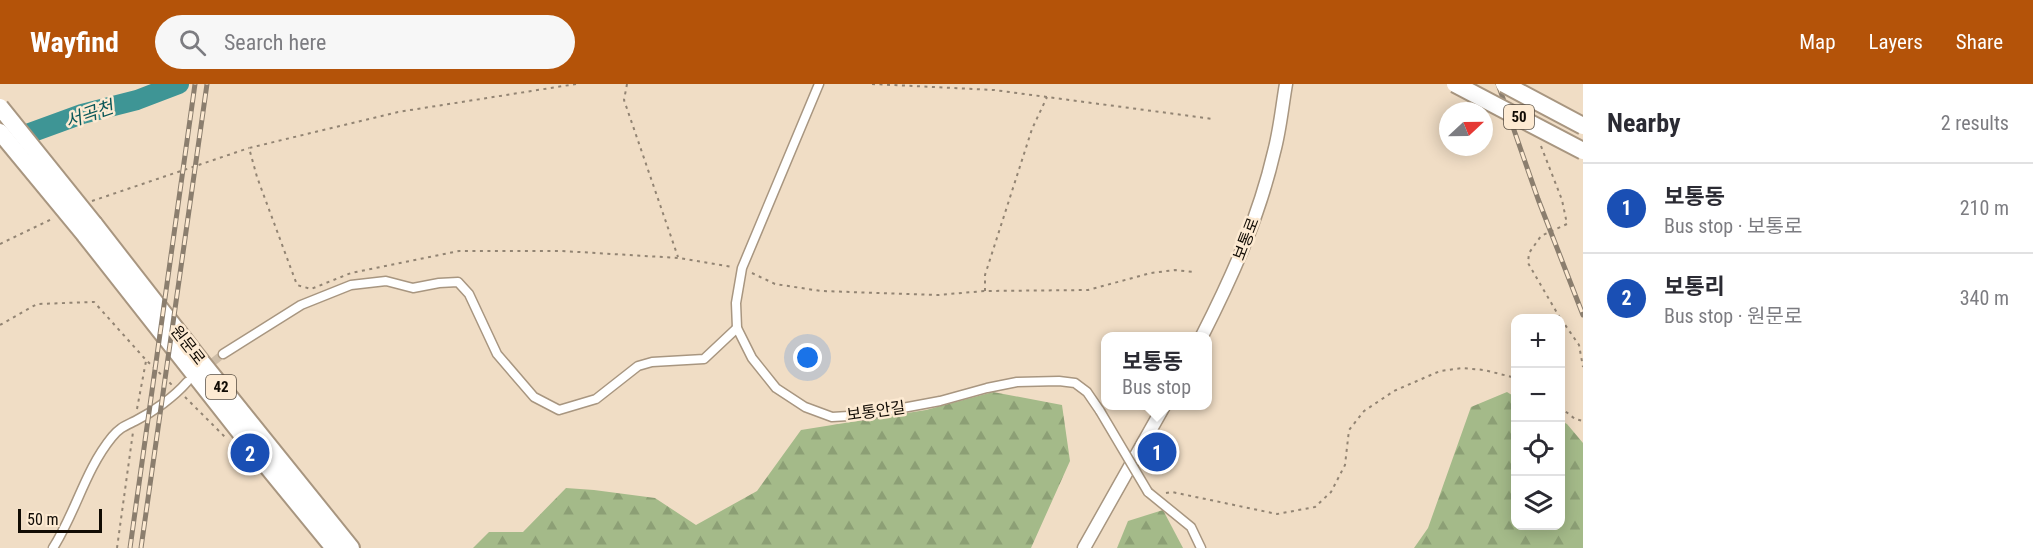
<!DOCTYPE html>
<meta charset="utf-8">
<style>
body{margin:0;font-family:"Roboto Condensed","Noto Sans KR",sans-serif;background:#f7f7f7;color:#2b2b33}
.controls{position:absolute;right:18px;bottom:18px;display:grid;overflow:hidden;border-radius:12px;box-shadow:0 3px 15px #0003}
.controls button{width:54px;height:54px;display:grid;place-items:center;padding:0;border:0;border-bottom:2px solid #e1e1e2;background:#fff;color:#2b2b33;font:30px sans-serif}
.compass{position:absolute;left:1439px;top:18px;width:54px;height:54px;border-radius:50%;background:#fff;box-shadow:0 3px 15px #0003;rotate:68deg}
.scale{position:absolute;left:18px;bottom:15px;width:84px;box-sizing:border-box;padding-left:6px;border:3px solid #110b04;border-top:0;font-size:16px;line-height:21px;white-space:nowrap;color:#110b04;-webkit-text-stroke:4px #fdead2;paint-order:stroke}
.you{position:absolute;left:808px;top:274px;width:21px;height:21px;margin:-15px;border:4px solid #fff;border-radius:50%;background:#1a73e8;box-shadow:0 0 0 9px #1a73e833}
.badge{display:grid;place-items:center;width:39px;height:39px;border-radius:50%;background:#b45309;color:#fff;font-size:20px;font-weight:700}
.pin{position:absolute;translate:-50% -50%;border:3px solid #fff;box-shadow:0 2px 6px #0006}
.popup{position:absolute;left:1101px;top:248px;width:111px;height:78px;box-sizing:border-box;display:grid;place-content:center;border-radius:12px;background:#fff;filter:drop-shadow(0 2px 4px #0005);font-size:20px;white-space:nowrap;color:#7c7c81}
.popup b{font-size:22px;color:#2b2b33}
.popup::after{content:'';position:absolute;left:50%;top:100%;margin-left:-12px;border:12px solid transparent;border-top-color:#fff}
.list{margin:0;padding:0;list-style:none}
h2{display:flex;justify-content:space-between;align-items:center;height:78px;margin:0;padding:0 24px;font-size:26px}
h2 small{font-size:20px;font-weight:400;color:#7c7c81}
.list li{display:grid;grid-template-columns:39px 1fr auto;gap:18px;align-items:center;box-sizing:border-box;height:90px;padding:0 24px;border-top:2px solid #e1e1e2}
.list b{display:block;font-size:22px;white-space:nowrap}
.list p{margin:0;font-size:20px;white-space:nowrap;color:#7c7c81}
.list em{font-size:20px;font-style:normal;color:#7c7c81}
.icon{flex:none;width:33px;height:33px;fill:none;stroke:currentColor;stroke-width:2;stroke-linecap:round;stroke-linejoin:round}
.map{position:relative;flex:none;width:1583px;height:464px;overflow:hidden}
header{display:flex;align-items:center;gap:36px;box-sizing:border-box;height:84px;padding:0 30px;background:#b45309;color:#fff}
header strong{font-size:28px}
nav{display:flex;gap:33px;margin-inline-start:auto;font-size:21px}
.search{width:420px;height:54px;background:#f7f7f7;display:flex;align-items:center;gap:15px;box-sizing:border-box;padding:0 21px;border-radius:33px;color:#7c7c81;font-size:22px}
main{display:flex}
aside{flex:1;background:#fff}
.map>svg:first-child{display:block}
.forest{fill:url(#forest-firs)}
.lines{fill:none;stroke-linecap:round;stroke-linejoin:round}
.river{stroke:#3e9595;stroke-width:20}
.street-tunnel{stroke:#cfbea8;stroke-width:8;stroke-dasharray:8 4;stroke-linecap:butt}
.street-casing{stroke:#a89680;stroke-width:11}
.secondary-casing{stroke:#a89680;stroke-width:15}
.highway-casing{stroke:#a89680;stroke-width:20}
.path{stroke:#928473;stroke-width:2;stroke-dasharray:3 4.5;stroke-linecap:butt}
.street{stroke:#fff;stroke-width:8}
.secondary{stroke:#fff;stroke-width:12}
.highway{stroke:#fff;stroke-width:16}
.rail-casing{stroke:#8b7e6e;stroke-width:5}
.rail{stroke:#fdead2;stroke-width:3;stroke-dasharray:9;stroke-linecap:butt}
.street-bridge-casing{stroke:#a89680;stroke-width:11;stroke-linecap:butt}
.highway-bridge-casing{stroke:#a89680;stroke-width:20;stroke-linecap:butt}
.street-bridge{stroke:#fff;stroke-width:8}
.highway-bridge{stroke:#fff;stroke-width:16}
.labels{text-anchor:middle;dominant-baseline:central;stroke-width:5;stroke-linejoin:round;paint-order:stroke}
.shield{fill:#fdead2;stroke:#584e42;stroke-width:1.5}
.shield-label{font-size:15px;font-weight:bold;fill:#110b04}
.street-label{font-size:16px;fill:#110b04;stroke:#fdead2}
.water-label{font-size:18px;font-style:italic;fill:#0b5758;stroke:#fdead2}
</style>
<header>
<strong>Wayfind</strong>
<div class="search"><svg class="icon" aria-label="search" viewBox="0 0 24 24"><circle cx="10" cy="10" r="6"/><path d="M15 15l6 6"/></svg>Search here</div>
<nav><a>Map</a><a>Layers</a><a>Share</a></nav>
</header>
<main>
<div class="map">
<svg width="1583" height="464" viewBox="0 0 1583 464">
<defs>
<pattern id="forest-firs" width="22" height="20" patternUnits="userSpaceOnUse" patternTransform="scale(1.5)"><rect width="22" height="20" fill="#a4ba89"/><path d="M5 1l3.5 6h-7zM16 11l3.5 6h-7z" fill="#8c9f75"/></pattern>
</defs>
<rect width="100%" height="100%" fill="#f0ddc5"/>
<g class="forest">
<polygon points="993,308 1062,321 1070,377 1031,464 473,464 489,448 523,448 566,404 594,406 655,414 696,441 757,407 801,346 926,326"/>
<polygon points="1507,308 1515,313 1516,442 1560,442 1561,337 1567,340 1583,359 1583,464 1414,464 1428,444 1471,323"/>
<polygon points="1163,426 1183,464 1117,464 1128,437"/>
</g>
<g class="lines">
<polyline class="river" points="8,57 82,30 137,16 179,0"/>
<polyline class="street-tunnel" points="204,285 223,270"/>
<defs>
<g id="street">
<polyline points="819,0 742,184 736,219 737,244 752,274 776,304 805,323 832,333 865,331 940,317 987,304 1017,298 1059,297 1075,299 1087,308 1100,327"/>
<polyline points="223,270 301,221 351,201 386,197 413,204 439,199 458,198 469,210 497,270 534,313 559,326 596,315 638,282 652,278 704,275 737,244"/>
<polyline points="1148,408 1191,443 1201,464"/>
<path d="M53,464C76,428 85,386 112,353C119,344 125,342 135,337C153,328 174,313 187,298"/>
</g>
<g id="secondary">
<path d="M1202,252C1232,193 1259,133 1274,68C1280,46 1282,23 1286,0"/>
<polyline points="1084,464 1164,322"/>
</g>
<g id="highway">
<polyline points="94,140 203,280 351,464"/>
<polyline points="85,151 258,371 334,464"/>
</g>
</defs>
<use href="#street" class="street-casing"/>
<use href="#secondary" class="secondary-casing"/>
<use href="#highway" class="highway-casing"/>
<g class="path">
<polyline points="576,0 398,28 249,64 257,93 297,201 311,205 351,189 459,167 562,167 679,174 732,183"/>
<polyline points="627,0 624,16 678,173"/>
<polyline points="872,0 994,6 1213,35"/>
<polyline points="1541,62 1562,116 1567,140 1541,152 1529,169 1528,179 1560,234"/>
<polyline points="92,117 249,64"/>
<polyline points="0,160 54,134"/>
<polyline points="752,189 775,200 821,207 938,211 985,207 1088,206 1151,189 1175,186 1193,188"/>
<polyline points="985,207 985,191 1032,45 1047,13"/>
<polyline points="1561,235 1579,261 1583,283"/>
<polyline points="0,241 37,220 94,218 146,276 172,301"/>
<polyline points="185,313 225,353"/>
<polyline points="1560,323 1575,335 1583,337"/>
<polyline points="137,325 146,277"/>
<polyline points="1166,409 1172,408 1277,430 1315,423 1331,408 1345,381 1349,346 1364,327 1394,307 1440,287 1462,284 1484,286 1516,294"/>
<polyline points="117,464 133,348"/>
</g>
<use href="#street" class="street"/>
<use href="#secondary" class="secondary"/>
<use href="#highway" class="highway"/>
<defs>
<g id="rail">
<polyline points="1498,0 1538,115 1583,231"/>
<polyline points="130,464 195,0"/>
<polyline points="141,464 207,0"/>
</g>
</defs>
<use href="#rail" class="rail-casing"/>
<use href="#rail" class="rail"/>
<defs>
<polyline id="street-bridge" points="1100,327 1148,408"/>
<g id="highway-bridge">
<polyline points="1455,0 1583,67"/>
<polyline points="1504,0 1583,42"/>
<polyline points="0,23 94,140"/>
<polyline points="0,48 85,151"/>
</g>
</defs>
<use href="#street-bridge" class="street-bridge-casing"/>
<use href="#highway-bridge" class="highway-bridge-casing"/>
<use href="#street-bridge" class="street-bridge"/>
<use href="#highway-bridge" class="highway-bridge"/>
</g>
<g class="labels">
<g class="shield">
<rect x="1504" y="21" width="30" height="24" rx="4.5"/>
<rect x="206" y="291" width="30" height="24" rx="4.5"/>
</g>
<g class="shield-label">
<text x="1519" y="33">50</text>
<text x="221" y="303">42</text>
</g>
<g class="street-label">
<text transform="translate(1246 155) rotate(-69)">보통로</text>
<text transform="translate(188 261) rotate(52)">원문로</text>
<text transform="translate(876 327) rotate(-8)">보통안길</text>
</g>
<g class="water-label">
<text transform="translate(89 30) rotate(-19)">서곡천</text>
</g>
</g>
</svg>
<div class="controls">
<button>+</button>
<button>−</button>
<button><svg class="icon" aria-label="locate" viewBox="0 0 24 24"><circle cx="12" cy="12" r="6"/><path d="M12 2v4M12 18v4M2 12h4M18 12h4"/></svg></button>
<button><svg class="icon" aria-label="layers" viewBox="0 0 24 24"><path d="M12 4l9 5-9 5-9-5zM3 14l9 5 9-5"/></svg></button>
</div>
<svg class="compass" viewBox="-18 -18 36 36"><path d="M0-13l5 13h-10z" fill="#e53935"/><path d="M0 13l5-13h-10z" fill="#7c7c81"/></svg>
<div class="scale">50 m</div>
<div class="you"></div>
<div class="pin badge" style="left:1157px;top:368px;background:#1a4fb4">1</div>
<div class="popup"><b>보통동</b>Bus stop</div>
<div class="pin badge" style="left:250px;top:369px;background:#1a4fb4">2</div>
</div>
<aside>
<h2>Nearby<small>2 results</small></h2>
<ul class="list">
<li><span class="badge" style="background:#1a4fb4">1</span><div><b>보통동</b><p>Bus stop · 보통로</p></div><em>210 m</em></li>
<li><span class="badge" style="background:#1a4fb4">2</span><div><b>보통리</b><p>Bus stop · 원문로</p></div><em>340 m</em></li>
</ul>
</aside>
</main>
